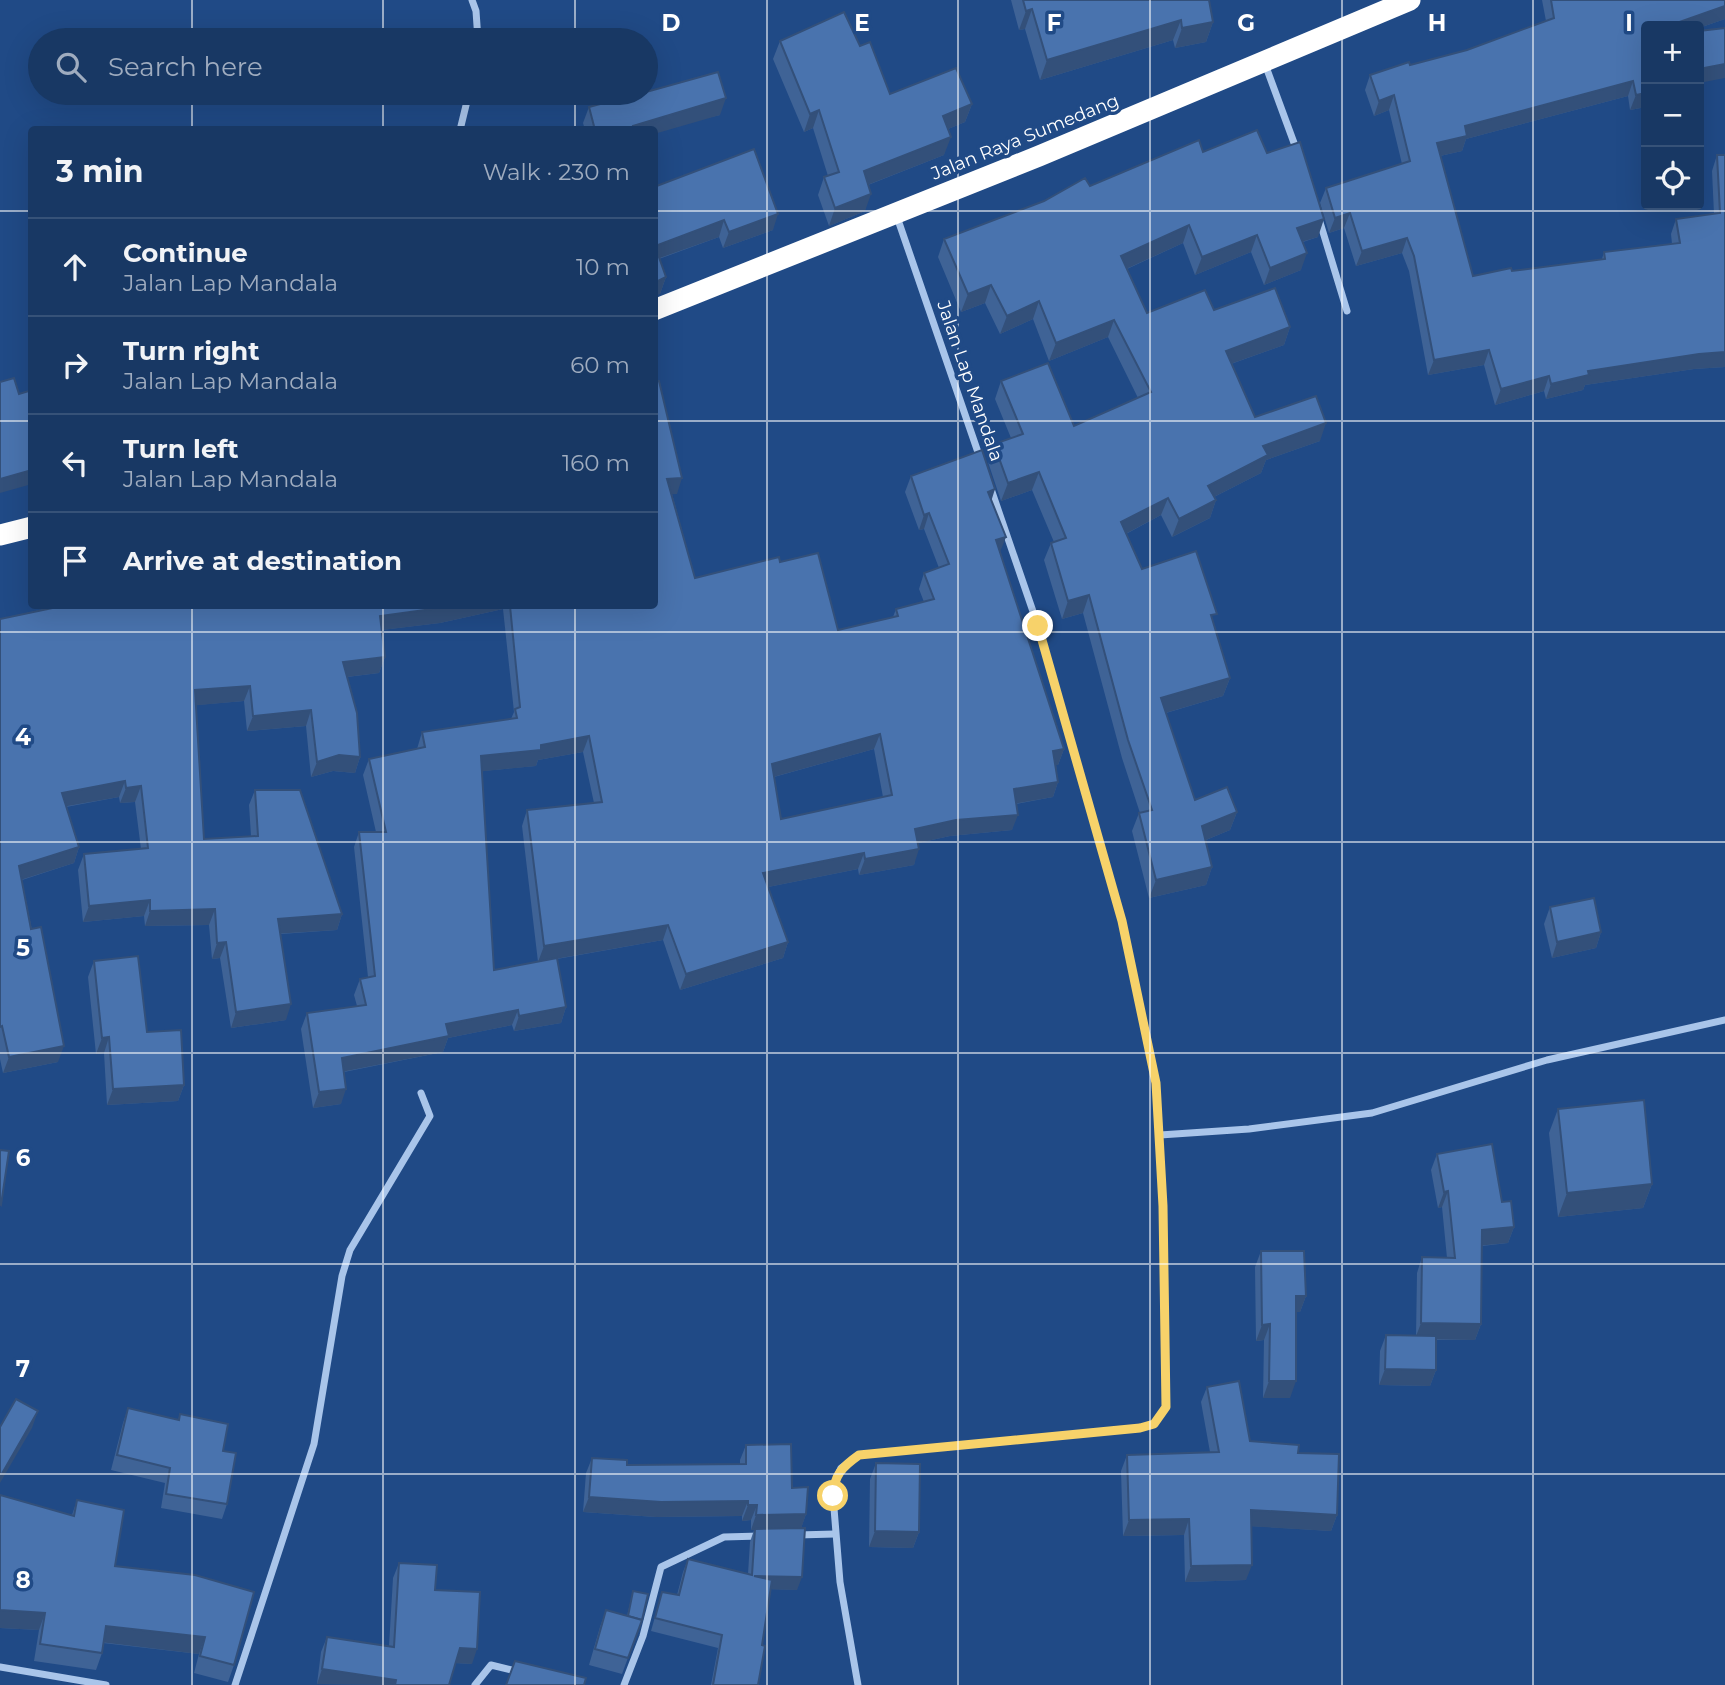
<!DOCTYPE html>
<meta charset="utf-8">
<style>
body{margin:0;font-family:Montserrat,sans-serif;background:#25436d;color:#f1f3f6}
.controls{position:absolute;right:21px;top:21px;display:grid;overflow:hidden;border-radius:7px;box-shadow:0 7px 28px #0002}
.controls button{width:63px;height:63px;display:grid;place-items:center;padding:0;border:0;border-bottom:2px solid #365278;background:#183864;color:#f1f3f6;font:35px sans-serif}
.stop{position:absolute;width:21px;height:21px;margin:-16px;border:5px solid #f7d26a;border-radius:50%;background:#fff}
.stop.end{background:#f7d26a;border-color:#fff;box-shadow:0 2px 7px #0008}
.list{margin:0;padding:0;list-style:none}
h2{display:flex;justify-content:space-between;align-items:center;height:91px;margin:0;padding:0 28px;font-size:30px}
h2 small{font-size:23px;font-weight:400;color:#9facbf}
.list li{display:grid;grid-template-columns:46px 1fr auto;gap:21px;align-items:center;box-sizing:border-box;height:98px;padding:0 28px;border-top:2px solid #365278}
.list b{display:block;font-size:26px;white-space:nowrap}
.list p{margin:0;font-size:23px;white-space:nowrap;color:#9facbf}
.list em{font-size:23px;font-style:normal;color:#9facbf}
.icon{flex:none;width:38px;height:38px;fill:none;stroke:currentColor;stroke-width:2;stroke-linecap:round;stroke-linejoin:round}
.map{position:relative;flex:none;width:1725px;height:1685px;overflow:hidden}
.search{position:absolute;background:#183864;box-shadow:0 7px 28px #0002;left:28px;top:28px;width:630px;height:77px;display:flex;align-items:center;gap:18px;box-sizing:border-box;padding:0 24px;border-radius:38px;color:#9facbf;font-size:26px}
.panel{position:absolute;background:#183864;box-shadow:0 7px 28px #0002;left:28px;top:126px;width:630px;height:483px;border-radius:7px}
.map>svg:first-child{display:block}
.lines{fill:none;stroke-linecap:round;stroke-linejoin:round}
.street{stroke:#a9c5ea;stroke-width:7}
.highway{stroke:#fff;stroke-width:21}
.wall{fill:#3f6396;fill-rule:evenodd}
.shaded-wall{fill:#33507a}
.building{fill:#4973ae;stroke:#33507a;stroke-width:2;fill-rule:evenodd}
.route{stroke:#f7d26a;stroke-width:9}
.grid{fill:none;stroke:#fff;stroke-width:2;stroke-opacity:0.55}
.labels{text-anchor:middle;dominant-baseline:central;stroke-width:7;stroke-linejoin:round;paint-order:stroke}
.street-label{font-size:18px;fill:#fff;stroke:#204a86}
.grid-label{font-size:23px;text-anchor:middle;font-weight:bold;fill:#fff;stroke:#204a86;stroke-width:7;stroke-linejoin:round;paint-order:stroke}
</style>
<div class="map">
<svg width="1725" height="1685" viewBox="0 0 1725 1685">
<rect width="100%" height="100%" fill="#204a86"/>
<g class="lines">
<g class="street">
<polyline points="472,0 476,11 478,40"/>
<polyline points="1265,64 1297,151"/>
<polyline points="460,130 469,93"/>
<polyline points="896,214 981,461"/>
<polyline points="1319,219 1347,311"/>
<polyline points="1160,1135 1249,1129 1372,1113 1547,1060 1725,1020"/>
<polyline points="797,1535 835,1534"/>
<polyline points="0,1667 106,1685"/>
<polyline points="235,1685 314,1444 342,1276 350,1250 430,1116 421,1093"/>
<polyline points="475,1685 491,1665 520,1672"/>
<polyline points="624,1685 643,1636 661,1567 724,1537 760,1536"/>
<polyline points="858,1685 840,1582 833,1496 834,1484 841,1468 859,1455 1140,1428 1154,1424 1166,1407 1163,1206 1156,1083 1122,921 1038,626 991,489"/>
</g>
<g class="highway">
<polyline points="654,310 1039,156 1410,0"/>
<polyline points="0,535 32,527"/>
</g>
</g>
<g class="wall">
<polygon points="1011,0 1209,0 1213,22 1206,42 1175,48 1173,40 1040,80 1025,29 1019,30"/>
<polygon points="1542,0 1725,0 1725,19 1699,28 1699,26 1646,26 1646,107 1630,110 1628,96 1466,139 1462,151 1440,156 1473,276 1602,259 1604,252 1672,244 1671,234 1676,219 1714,214 1712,171 1717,155 1725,155 1725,367 1694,369 1585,385 1583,390 1546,399 1544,391 1495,405 1484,365 1428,375 1409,271 1402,253 1356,266 1344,228 1329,233 1320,203 1326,188 1402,164 1389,110 1374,116 1365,90 1370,75 1467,50 1546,21"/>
<polygon points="780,41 860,46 890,94 972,104 965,122 948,129 944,155 868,185 865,211 829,226 818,195 824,177 828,176 813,128 804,132 773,59"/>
<polygon points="589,107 720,115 654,130 585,130 583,123"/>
<polygon points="1203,152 1267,153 1318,237 1303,242 1301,270 1264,285 1251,252 1195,275 1183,243 1127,269 1147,313 1214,310 1290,327 1284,345 1231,364 1255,417 1320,441 1266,460 1261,473 1214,497 1216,500 1210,518 1172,537 1161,515 1126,534 1142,569 1213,622 1230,678 1223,696 1166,713 1195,800 1237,812 1230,830 1206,840 1212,867 1206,885 1149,898 1132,831 1139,813 1140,813 1122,758 1083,613 1062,619 1044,560 1051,543 1054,542 1032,490 1001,501 988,462 994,444 1011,438 995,399 1001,381 1074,426 1138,398 1108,337 1049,361 1033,319 1000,334 985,303 961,312 938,257 944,239 1090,186"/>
<polygon points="654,187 773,230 723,248 719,237 659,259 666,277 660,294"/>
<path d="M654,382L677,494H672L695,578L780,562L838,630L893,617L896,609L924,602L919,589L924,573L939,568L924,529L919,530L905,492L911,476L991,500L1000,552L1064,749L1058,765H1056L1058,782L1053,797L1016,804L1012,830L950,836L918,843L914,865L859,875L858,869L768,887L788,942L783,958L680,990L663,940L557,959L566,1007L561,1023L514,1031L512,1025L448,1038L443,1052L344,1072L341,1104L313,1108L301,1029L307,1013L357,1006L354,995L360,979L368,977L354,847L359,832H376L363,775L369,759L417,749L422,732L511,719L514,712L503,609L440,623L381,630L385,657L379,673L347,677L360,757L355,773L333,771L311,777L306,726L247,731L244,701L196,705L204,839L251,836L249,805L255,790L342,914L337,930L281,934L286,1020L231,1028L220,958L212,959L209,925L145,926L144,916L83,922L78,870L84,854L141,849L135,802L120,803L119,797L66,807L79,847L74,863L22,880L58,1062L3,1073L0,1059V619L58,606H654ZM874,749L883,797L781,819L774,777ZM583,752L594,803L527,810L522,826L538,962L494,970L482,771L536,766L538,760Z"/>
<polygon points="1550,907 1601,932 1596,948 1552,958 1544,924"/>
<polygon points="94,961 147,1032 184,1085 178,1101 107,1105 104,1053 96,1054 88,977"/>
<polygon points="1558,1109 1652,1184 1643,1208 1558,1217 1549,1133"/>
<polygon points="1437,1154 1502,1202 1514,1227 1508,1243 1482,1246 1481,1324 1475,1340 1436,1340 1436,1370 1430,1386 1379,1385 1380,1351 1386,1335 1416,1336 1417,1273 1422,1257 1447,1258 1442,1207 1438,1208 1431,1170"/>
<polygon points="1261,1251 1306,1296 1300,1312 1296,1312 1290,1398 1263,1398 1264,1340 1256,1341 1255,1267"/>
<polygon points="1207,1387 1250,1441 1298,1453 1337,1515 1331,1531 1251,1526 1246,1580 1185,1582 1184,1535 1123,1536 1121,1471 1127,1455 1210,1452 1201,1402"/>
<polygon points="128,1408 178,1420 180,1414 223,1451 227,1504 222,1519 161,1508 165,1483 111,1470 123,1423"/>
<polygon points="746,1445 792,1488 806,1514 801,1528 797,1590 771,1589 762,1645 758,1685 711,1685 718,1648 651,1631 662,1592 677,1595 683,1572 688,1559 748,1574 750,1542 754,1530 751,1530 751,1520 742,1521 742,1516 656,1517 583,1512 586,1473 592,1458 627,1465 740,1464 740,1460"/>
<polygon points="876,1463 919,1532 913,1548 869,1547 870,1479"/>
<polygon points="0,1495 72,1515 77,1500 115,1566 234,1665 228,1682 194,1673 199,1654 103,1643 102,1653 96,1670 34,1661 39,1630 0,1628"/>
<polygon points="399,1563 435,1590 472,1664 455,1663 449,1685 317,1684 321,1652 327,1637 389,1646 393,1578"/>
<polygon points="633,1591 642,1620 622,1674 589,1665 600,1627 606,1610 627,1616"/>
</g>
<g class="shaded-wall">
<polygon points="1725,6 1725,19 1699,28 1699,26 1671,26 1671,25"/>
<polygon points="1032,9 1025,29 1019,30 1026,11"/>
<polygon points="1181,20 1173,40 1040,80 1047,60"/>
<polygon points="1213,22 1206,42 1175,48 1182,28"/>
<polygon points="1725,64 1725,78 1699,83 1699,69"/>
<polygon points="1633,81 1628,96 1466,139 1462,151 1431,158 1437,143 1465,126"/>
<polygon points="1646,93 1646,107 1630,110 1636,95"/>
<polygon points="1394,95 1389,110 1374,116 1379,101"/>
<polygon points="726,98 720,115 654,134 654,130 632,130 633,126"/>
<polygon points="972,104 965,122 936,134 943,116"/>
<polygon points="819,110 813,128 804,132 810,114"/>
<polygon points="951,137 944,155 857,189 864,171"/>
<polygon points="871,194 865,211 829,226 835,208"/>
<polygon points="1350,213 1344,228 1329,233 1335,218"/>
<polygon points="778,214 773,230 723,248 729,232"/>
<polygon points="1324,219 1318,237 1291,245 1297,228"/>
<polygon points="724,220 719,237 654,260 655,246"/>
<polygon points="1189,225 1183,243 1115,274 1121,256"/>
<polygon points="1257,235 1251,252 1195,275 1202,257"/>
<polygon points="1407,238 1402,253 1356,266 1362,251"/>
<polygon points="1307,253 1301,270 1264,285 1270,268"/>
<polygon points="666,277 660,294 654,296 654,283"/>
<polygon points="991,285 985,303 961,312 968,294"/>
<polygon points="1039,301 1033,319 1000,334 1007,316"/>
<polygon points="1114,320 1108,337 1049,361 1056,343"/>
<polygon points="1290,327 1284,345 1219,368 1226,351"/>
<polygon points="1489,350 1484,365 1428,375 1434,360"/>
<polygon points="1725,352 1725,367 1694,369 1585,385 1583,390 1546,399 1551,384 1588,371 1699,354"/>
<polygon points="1549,376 1544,391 1495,405 1501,389"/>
<polygon points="1326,423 1320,441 1266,460 1261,473 1202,503 1208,486 1263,446"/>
<polygon points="32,470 32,484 0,493 0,479"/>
<polygon points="1039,472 1032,490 1001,501 1008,483"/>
<polygon points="682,478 677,494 662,495 667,479"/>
<polygon points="995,489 990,505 988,492"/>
<polygon points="1168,498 1161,515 1114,540 1121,522"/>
<polygon points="1216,500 1210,518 1172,537 1179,519"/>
<polygon points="929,513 924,529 919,530 924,515"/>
<polygon points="1006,537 1000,552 996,540"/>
<polygon points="1089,595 1083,613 1062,619 1068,601"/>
<polygon points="454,606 504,606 503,609 440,623 374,631 380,616"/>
<polygon points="385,657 379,673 338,678 343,662"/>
<polygon points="1230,678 1223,696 1155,716 1161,698"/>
<polygon points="250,686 244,701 189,706 195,690"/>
<polygon points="311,710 306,726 247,731 253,716"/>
<polygon points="880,734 874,749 766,779 772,764"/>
<polygon points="589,736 583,752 538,760 536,766 475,772 481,756"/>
<polygon points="1064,749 1058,765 1047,767 1053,751"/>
<polygon points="339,755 360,757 355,773 333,771 311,777 317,762"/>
<polygon points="125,781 119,797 56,808 62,793"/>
<polygon points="1058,782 1053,797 1008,805 1014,789"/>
<polygon points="141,786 135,802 120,803 126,788"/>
<polygon points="1237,812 1230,830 1196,844 1202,826"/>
<polygon points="1018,815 1012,830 950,836 909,845 915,829 956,820"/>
<polygon points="79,847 74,863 14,882 19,866"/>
<polygon points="919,849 914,865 859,875 865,859"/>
<polygon points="864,853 858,869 758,889 763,873"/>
<polygon points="1212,867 1206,885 1149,898 1156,880"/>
<polygon points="150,900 144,916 83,922 89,906"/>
<polygon points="215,909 209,925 145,926 150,911"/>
<polygon points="342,914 337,930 273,934 278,919"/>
<polygon points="668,925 663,940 538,962 544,946"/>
<polygon points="1601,932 1596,948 1552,958 1557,942"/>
<polygon points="226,942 220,958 212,959 217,943"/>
<polygon points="788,942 783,958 680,990 686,974"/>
<polygon points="291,1004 286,1020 231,1028 236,1012"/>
<polygon points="566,1007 561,1023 514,1031 519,1016"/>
<polygon points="518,1010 512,1025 448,1038 443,1052 336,1073 342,1058 446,1024"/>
<polygon points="109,1037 104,1053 96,1054 102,1038"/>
<polygon points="64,1046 58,1062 3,1073 9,1057"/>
<polygon points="184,1085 178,1101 107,1105 113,1089"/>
<polygon points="346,1089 341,1104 313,1108 319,1092"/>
<polygon points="1652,1184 1643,1208 1558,1217 1567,1193"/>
<polygon points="1448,1191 1442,1207 1438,1208 1444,1192"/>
<polygon points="1514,1227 1508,1243 1476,1246 1482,1230"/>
<polygon points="1296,1296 1306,1296 1300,1312 1290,1312"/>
<polygon points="1421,1323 1481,1324 1475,1340 1415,1339"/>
<polygon points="1270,1324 1264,1340 1256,1341 1262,1325"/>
<polygon points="1385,1369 1436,1370 1430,1386 1379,1385"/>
<polygon points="1269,1381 1296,1381 1290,1398 1263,1398"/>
<polygon points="38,1411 32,1428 0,1483 0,1477"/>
<polygon points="589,1497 748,1501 742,1516 656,1517 583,1512"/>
<polygon points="748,1505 757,1505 751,1520 742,1521"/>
<polygon points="1251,1510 1337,1515 1331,1531 1245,1526"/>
<polygon points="806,1514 801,1529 751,1530 756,1515"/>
<polygon points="1189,1519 1184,1535 1123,1536 1129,1520"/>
<polygon points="875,1531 919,1532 913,1548 869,1547"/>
<polygon points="1252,1565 1246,1580 1185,1582 1191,1566"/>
<polygon points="754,1576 802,1577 797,1590 749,1589"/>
<polygon points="0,1610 45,1613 39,1630 0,1628"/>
<polygon points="106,1626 205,1637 199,1654 100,1642"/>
<polygon points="460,1648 477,1649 472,1664 454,1663"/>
<polygon points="322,1669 396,1680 394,1685 317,1684"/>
</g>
<g class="building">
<polygon points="1023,0 1209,0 1213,22 1182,28 1181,20 1047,60 1032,9 1026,11"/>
<polygon points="1551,0 1725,0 1725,6 1671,25 1671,26 1646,26 1646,93 1636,95 1633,81 1465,126 1467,136 1437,143 1473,276 1511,268 1512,271 1605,259 1604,252 1680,243 1676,219 1720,213 1717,155 1725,155 1725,352 1699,354 1588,371 1589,375 1551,384 1549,376 1501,389 1489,350 1434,360 1414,256 1407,238 1362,251 1350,213 1335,218 1326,188 1410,161 1394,95 1379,101 1370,75 1409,62 1410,65 1467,50 1554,18"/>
<polygon points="844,12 860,46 870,42 890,94 956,68 972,104 943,116 951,137 864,171 871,194 835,208 824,177 839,172 819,110 810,114 780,41"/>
<polygon points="1725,28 1725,64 1699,69 1699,31"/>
<polygon points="718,72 726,98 633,126 634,130 595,130 589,107 641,93 646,93 646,92"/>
<polygon points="1257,130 1267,153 1300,142 1324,219 1297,228 1307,253 1270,268 1257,235 1202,257 1189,225 1121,256 1147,313 1205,290 1214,310 1275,288 1290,327 1226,351 1255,417 1316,396 1326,423 1263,446 1268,455 1208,486 1216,500 1179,519 1168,498 1121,522 1142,569 1196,551 1217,614 1211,615 1230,678 1161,698 1195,800 1227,787 1237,812 1202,826 1212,867 1156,880 1139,813 1152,810 1128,740 1089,595 1068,601 1051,543 1066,538 1039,472 1008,483 994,444 1023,434 1001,381 1048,363 1074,426 1151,392 1114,320 1056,343 1039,301 1007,316 991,285 968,294 944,239 1044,201 1085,178 1090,186 1199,140 1203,152"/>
<polygon points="754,149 778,214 729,232 724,220 655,246 666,277 654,283 654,187"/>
<polygon points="14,378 19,394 32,390 32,470 0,479 0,382"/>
<path d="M659,381L682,478L667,479L695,578L779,557L780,562L818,553L838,630L898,616L896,609L934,599L924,573L949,564L929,513L924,515L911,476L982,450L995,489L988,492L1006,537L996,540L1064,749L1053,751L1058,782L1014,789L1018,815L956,820L915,829L919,849L865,859L864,853L763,873L788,942L686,974L668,925L544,946L527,810L602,802L589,736L541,745V750L481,756L494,970L557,958L566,1007L519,1016L518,1010L446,1024L449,1036L342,1058L346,1089L319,1092L307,1013L366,1005L360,979L375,976L359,832H386L369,759L425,747L422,732L517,718L515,709L520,707L510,606H654V382ZM880,734L892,795L781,819L772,764Z"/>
<polygon points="62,606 454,606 380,616 385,657 343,662 357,713 360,757 339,755 317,762 311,710 253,716 250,686 195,690 204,839 258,836 255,790 300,790 342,914 278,919 291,1004 236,1012 226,942 217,943 215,909 150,911 150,900 89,906 84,854 148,848 141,786 126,788 125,781 62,793 79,847 19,866 31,929 41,927 64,1046 9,1057 2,1026 0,1027 0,619"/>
<polygon points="1594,898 1601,932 1557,942 1550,907"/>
<polygon points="138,956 147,1032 181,1030 184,1085 113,1089 109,1037 102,1038 94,961"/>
<polygon points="1644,1100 1652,1184 1567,1193 1558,1109"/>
<polygon points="1492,1144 1502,1202 1511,1201 1514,1227 1482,1230 1481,1324 1421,1323 1422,1257 1455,1258 1448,1191 1444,1192 1437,1154"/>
<polygon points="0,1150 9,1151 1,1205 0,1204"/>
<polygon points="1261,1251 1304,1251 1306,1296 1296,1296 1296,1381 1269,1381 1270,1324 1262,1325"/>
<polygon points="1386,1335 1436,1336 1436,1370 1385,1369"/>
<polygon points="1239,1381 1250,1441 1299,1445 1298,1453 1339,1454 1337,1515 1251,1510 1252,1565 1191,1566 1189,1519 1129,1520 1127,1455 1219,1452 1207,1387"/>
<polygon points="16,1399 38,1411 0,1477 0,1427"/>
<polygon points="128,1408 179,1420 180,1414 228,1424 223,1451 236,1453 227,1504 166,1494 170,1468 117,1455"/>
<polygon points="791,1444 792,1488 808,1487 806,1514 756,1515 757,1505 748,1505 748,1501 661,1502 589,1497 592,1458 627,1460 627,1465 746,1464 746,1445"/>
<polygon points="876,1463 920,1464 919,1532 875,1531"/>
<polygon points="0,1495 74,1516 77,1500 124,1510 115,1566 195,1575 254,1592 234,1665 200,1656 205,1637 106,1626 102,1653 40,1644 45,1613 0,1610"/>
<polygon points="805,1528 802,1577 754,1576 772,1580 762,1645 765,1646 758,1685 713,1685 722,1635 655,1618 662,1592 679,1595 688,1559 752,1575 755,1529"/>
<polygon points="399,1563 437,1565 435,1590 480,1592 477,1649 460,1648 449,1685 395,1685 396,1680 322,1669 327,1637 394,1647"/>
<polygon points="633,1591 648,1594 642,1620 628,1616"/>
<polygon points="606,1610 642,1620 628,1658 595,1649"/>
<polygon points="515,1661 586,1678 584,1685 506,1685"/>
</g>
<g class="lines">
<path class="route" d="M833,1496C834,1475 842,1467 859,1455L1140,1428L1154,1424L1166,1407L1163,1206L1156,1083L1122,921L1038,626"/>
</g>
<path class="grid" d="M192,0V40M383,0V40M575,0V40M767,0V1685M958,0V1685M1150,0V1685M1342,0V1685M1533,0V1685M192,93V130M383,93V130M575,93V130M0,211H32M654,211H1725M0,421H32M654,421H1725M192,606V1685M383,606V1685M575,606V1685M0,632H1725M0,842H1725M0,1053H1725M0,1264H1725M0,1474H1725"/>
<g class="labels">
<g class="street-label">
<text transform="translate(1025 137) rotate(-22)">Jalan Raya Sumedang</text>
<text transform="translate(970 381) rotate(71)">Jalan Lap Mandala</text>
</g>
</g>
<g class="grid-label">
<text x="671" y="31">D</text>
<text x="862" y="31">E</text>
<text x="1054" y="31">F</text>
<text x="1246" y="31">G</text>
<text x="1437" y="31">H</text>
<text x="1629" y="31">I</text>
<text x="23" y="745">4</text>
<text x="23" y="956">5</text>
<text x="23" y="1166">6</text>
<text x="23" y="1377">7</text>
<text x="23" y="1588">8</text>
</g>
</svg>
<div class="controls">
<button>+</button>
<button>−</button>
<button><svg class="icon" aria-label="locate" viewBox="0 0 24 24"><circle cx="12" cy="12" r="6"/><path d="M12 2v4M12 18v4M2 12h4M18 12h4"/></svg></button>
</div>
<div class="stop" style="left:833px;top:1496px"></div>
<div class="stop end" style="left:1038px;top:626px"></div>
<div class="search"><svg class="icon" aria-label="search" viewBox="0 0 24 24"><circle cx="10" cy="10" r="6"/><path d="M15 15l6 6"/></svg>Search here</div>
<section class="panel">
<h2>3 min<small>Walk · 230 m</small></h2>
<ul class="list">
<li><svg class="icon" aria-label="ahead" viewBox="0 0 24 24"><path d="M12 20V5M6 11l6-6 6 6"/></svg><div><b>Continue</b><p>Jalan Lap Mandala</p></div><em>10 m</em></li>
<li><svg class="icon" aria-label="right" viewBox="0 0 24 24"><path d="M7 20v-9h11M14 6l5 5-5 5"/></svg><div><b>Turn right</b><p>Jalan Lap Mandala</p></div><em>60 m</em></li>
<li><svg class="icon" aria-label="left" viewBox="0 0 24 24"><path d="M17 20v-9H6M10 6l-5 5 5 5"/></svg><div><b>Turn left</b><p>Jalan Lap Mandala</p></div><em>160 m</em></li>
<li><svg class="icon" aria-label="arrive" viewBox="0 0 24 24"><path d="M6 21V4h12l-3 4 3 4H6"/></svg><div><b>Arrive at destination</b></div></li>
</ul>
</section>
</div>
